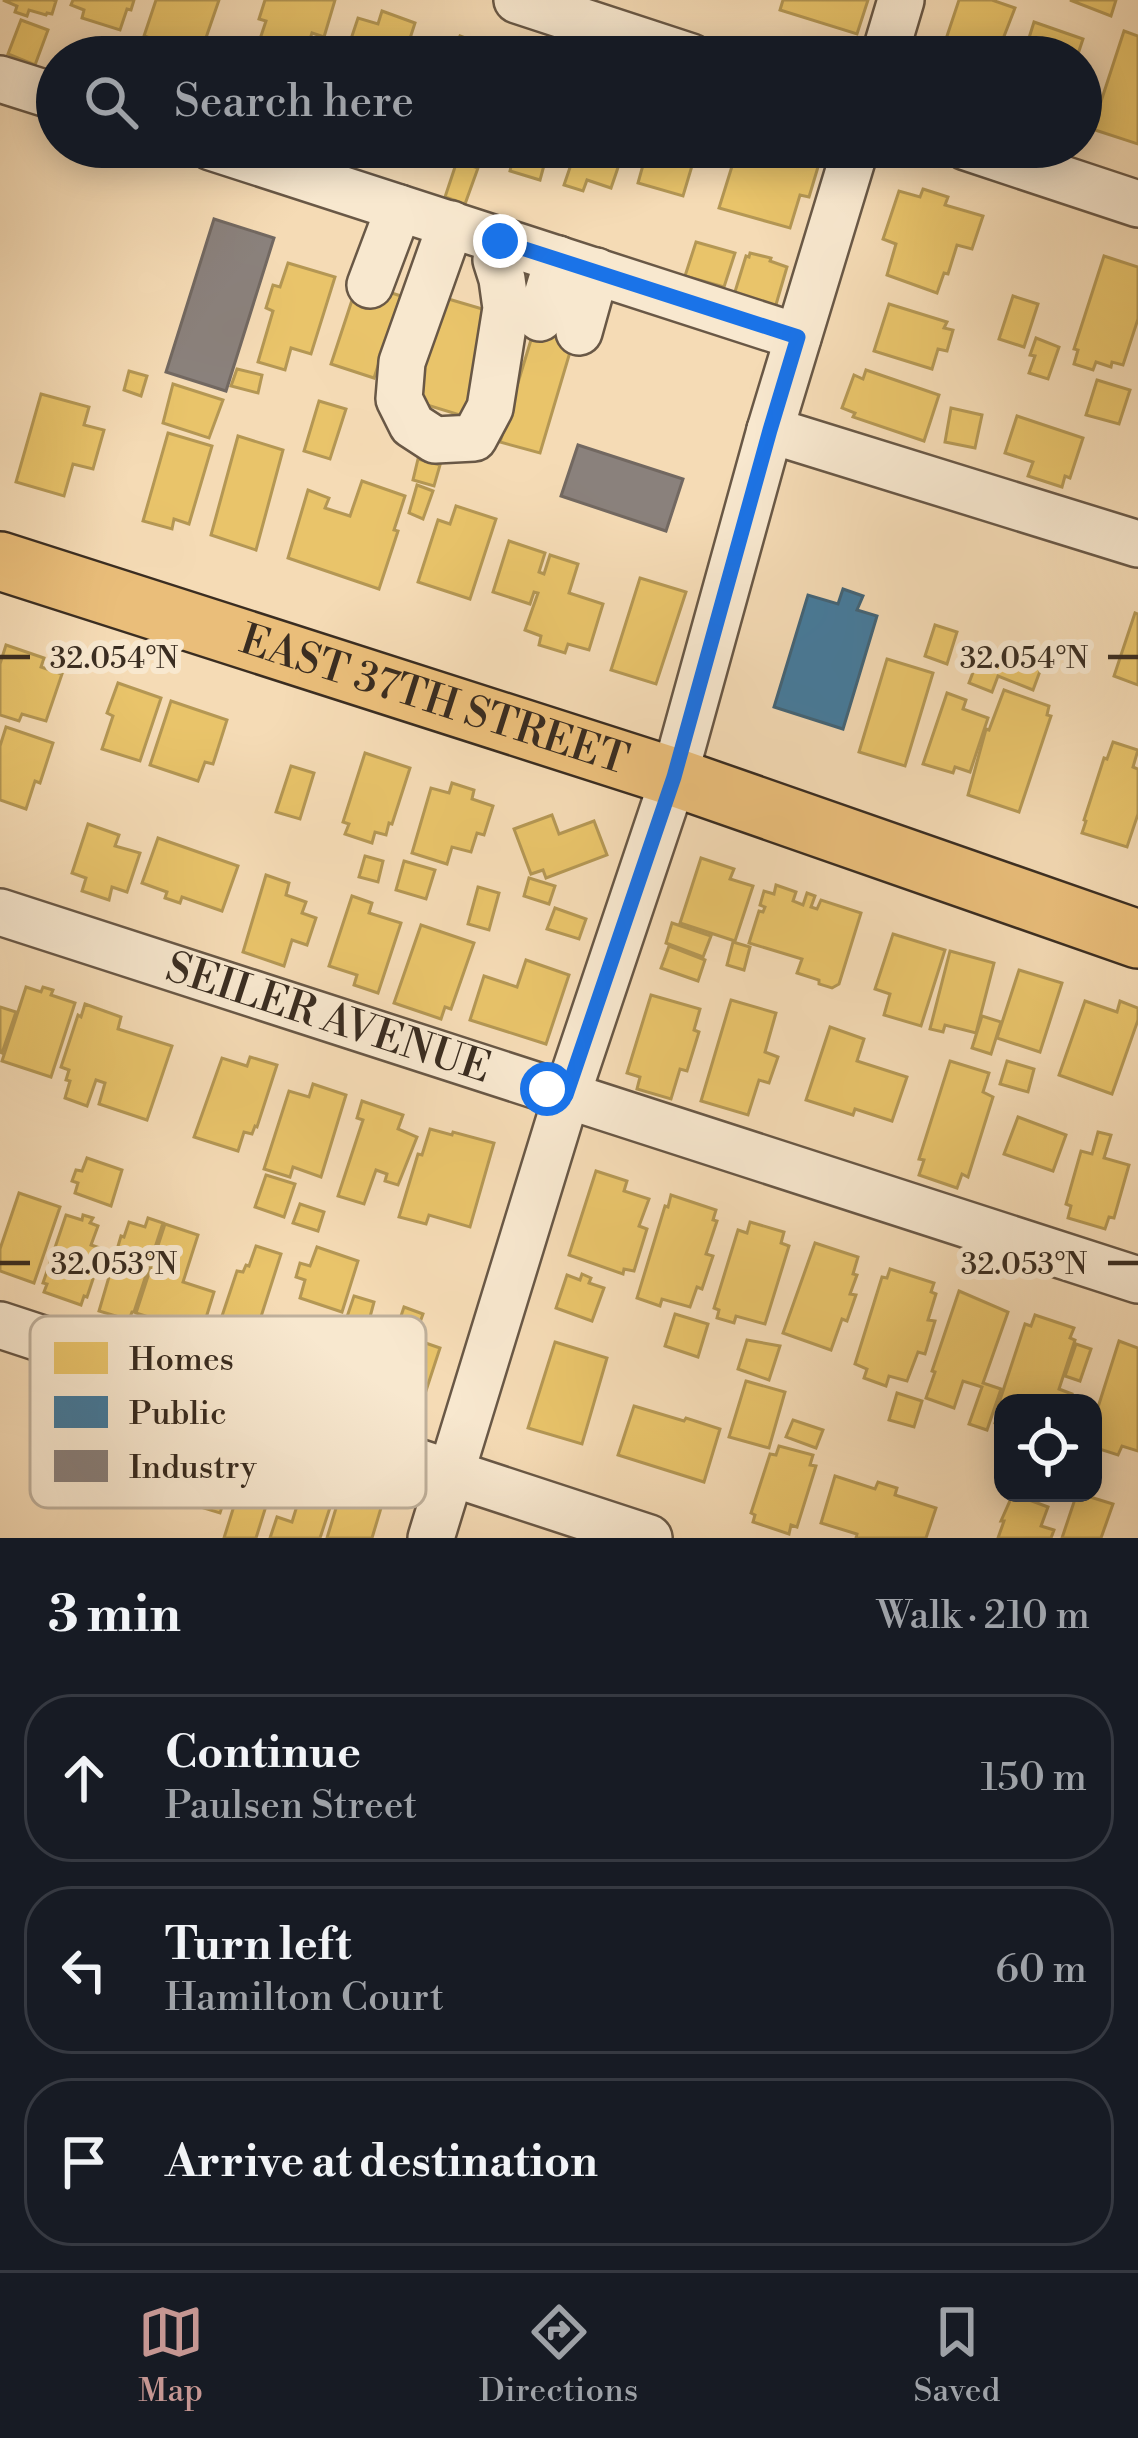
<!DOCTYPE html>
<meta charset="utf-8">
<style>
body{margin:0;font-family:"Libre Bodoni",serif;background:#20242c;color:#f1f3f6}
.controls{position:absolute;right:36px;bottom:36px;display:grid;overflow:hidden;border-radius:24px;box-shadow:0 6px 30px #0003}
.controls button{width:108px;height:108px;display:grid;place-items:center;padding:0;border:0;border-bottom:3px solid #363941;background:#171b24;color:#f1f3f6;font:60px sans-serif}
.stop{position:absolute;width:36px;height:36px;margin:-27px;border:9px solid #1a73e8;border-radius:50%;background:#fff}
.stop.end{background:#1a73e8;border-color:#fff;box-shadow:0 3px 12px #0008}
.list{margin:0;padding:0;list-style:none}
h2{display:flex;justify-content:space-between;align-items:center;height:156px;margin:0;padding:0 48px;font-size:51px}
h2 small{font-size:39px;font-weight:400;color:#9ea1a6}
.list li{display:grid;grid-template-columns:78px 1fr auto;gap:36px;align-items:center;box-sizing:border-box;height:168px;margin:0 24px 24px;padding:0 24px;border:3px solid #363941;border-radius:48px}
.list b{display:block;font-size:45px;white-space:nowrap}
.list p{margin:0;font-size:39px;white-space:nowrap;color:#9ea1a6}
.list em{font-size:39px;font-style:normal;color:#9ea1a6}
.icon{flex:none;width:66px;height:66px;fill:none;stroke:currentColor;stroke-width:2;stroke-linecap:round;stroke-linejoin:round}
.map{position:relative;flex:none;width:1138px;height:1538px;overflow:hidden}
.search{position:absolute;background:#171b24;box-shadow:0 6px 30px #0003;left:36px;right:36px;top:36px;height:132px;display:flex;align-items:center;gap:30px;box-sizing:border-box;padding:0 42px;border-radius:66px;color:#9ea1a6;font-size:45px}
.sheet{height:732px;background:#171b24}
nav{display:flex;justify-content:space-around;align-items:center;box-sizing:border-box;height:168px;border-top:3px solid #363941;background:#171b24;font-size:33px;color:#9ea1a6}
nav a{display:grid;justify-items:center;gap:6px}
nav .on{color:#c59692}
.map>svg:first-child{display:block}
.homes{fill:#e9c46a;stroke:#b49754;stroke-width:3}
.public{fill:#457b9d;stroke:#426478;stroke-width:3}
.industry{fill:#8a817c;stroke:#726861;stroke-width:3}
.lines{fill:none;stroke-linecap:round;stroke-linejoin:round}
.minor-casing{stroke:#695846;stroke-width:50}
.major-casing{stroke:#3a2d21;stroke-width:62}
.minor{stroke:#f8e8cf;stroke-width:45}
.major{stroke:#eabe7a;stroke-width:57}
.route{stroke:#1a73e8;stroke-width:15}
.ticks{fill:none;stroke:#3a2d21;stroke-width:4.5}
.labels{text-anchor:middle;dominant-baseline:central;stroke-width:12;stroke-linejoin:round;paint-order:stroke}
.street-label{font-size:42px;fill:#3a2d21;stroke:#f8e8cf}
.key{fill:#f8e8cf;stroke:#bfb09b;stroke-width:3}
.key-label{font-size:33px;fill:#3a2d21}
.ticks-label{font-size:30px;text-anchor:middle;fill:#3a2d21;stroke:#f8e8cf;stroke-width:12;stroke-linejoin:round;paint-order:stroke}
</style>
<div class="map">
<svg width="1138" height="1538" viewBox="0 0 1138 1538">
<rect width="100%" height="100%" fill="#f5dbb5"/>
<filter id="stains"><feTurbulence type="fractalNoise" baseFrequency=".00167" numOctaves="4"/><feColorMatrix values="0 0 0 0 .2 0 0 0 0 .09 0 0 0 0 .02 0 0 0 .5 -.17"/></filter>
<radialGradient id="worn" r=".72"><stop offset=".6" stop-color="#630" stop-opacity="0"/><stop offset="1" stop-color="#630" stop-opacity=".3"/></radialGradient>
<g class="homes">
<polygon points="3,0 53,0 56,1 52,14 47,13 46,15 29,10 27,16 15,12 17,6"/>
<polygon points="73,0 134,0 131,10 127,9 120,30 82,18 84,10 71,5"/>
<polygon points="156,0 219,0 200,55 144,36"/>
<polygon points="265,0 335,0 324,37 312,33 304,57 254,57 266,21 259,19"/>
<polygon points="783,0 868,0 857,34 780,10"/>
<polygon points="959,0 992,0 1015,8 996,57 940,57"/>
<polygon points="1070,0 1116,0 1111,16"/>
<polygon points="382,11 415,23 404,57 345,57 358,18 378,24"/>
<polygon points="21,20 48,30 35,65 8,54"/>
<polygon points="1034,22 1083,39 1077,57 1023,57"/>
<polygon points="1124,31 1138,36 1138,144 1092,129"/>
<polygon points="460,36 505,53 503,57 440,57 445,45 454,49"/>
<polygon points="494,147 549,147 540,180 510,171 514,154"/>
<polygon points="577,147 625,147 611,188 587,180 583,191 564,185"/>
<polygon points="648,147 713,147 712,153 697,149 683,196 638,183"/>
<polygon points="738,147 759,147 772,151 773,147 788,147 821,157 809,197 800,195 790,228 719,208"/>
<polygon points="457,161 478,168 465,204 445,197"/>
<polygon points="923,189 948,197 945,205 983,216 972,249 957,245 948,274 944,273 937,293 887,275 896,244 883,239 899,191 920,197"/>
<polygon points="696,242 735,253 724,287 685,276"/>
<polygon points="750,253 771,258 770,261 787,267 775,308 734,295 746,256 749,257"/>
<polygon points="1104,256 1138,267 1138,319 1123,365 1112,362 1111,367 1096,362 1093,370 1074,364 1078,350 1074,349"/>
<polygon points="288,263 335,277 311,354 291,348 285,370 258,362 273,311 266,308 273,285 280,287"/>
<polygon points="358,282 401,296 374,378 331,364"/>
<polygon points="1013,296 1038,304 1024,347 999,339"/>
<polygon points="445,298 496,313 467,408 463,416 414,401"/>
<polygon points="889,304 947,322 944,328 953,330 947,351 938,349 932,369 874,351"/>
<polygon points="534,330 573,342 540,453 500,442"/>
<polygon points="1036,338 1059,347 1048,379 1029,373 1035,356 1030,355"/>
<polygon points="237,369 262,375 258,393 231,386"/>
<polygon points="866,370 939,395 924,441 853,417 855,413 842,408 854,375 863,379"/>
<polygon points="129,371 147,376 141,396 124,390"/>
<polygon points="1097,380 1130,390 1119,424 1086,415"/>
<polygon points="173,384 223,400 209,438 163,423"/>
<polygon points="41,394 89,407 84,425 104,430 93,469 73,464 64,496 16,482"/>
<polygon points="319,401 346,409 330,459 304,451"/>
<polygon points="951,408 982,415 975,448 945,442"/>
<polygon points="1017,416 1083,438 1070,478 1065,476 1062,487 1028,476 1033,462 1005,453"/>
<polygon points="168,433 212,446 189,524 174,519 172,529 143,521"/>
<polygon points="238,436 283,450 256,550 211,535"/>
<polygon points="418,459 440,465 434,486 413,480"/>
<polygon points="362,481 405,496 394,530 398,531 379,589 288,558 308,490 329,498 325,508 350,516"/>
<polygon points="417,485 433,491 423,519 409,513"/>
<polygon points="456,506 496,519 470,599 418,582 438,520 450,524"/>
<polygon points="509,541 545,553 539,572 544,574 550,555 578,564 569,593 603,604 589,650 568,644 565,653 539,645 541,636 525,630 538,593 534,592 530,604 493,592"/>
<polygon points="640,578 686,592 656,684 611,670"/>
<polygon points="1135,613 1138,614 1138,685 1114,676"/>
<polygon points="935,625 957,632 947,664 925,656"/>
<polygon points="6,645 44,658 41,667 62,674 46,721 22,714 19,721 0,715 0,664"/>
<polygon points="1007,649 1043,663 1033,690 998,676 992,692 969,683 981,651 1003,659"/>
<polygon points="887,659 933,673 905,766 859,752"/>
<polygon points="118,683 161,698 140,761 102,749 113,716 107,713"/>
<polygon points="1004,690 1049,706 1047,715 1051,716 1019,812 968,795 986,729 989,730"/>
<polygon points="947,693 966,700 963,709 988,718 970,772 955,767 953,773 923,764"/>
<polygon points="171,701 227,720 213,764 205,762 198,781 150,765"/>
<polygon points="6,727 53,743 40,783 35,781 26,809 0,800 0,746"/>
<polygon points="1113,742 1138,750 1133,767 1138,769 1138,814 1127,847 1082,833 1086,821 1084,820 1104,758 1107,759"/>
<polygon points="365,753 410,768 392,824 389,823 386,835 375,832 372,843 345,834 349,824 343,822"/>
<polygon points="291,766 314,773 300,819 276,812"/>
<polygon points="452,783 474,790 472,799 493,806 484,835 477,833 471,852 452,847 447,864 412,853 431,788 449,793"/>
<polygon points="552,815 559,834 594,821 607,855 546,878 543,870 531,874 514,829"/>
<polygon points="88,824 119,835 115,846 140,853 127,892 112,887 109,900 82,891 86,878 72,873"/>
<polygon points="158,838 238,866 222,911 182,897 180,903 165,898 167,892 142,883"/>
<polygon points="365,856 383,861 378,882 359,877"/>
<polygon points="701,858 734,869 730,879 753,886 735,941 680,923"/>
<polygon points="404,861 435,870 426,899 396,890"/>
<polygon points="266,875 289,883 286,895 306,902 302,913 316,918 307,945 292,940 284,966 243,952"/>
<polygon points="529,878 555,886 549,904 524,896"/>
<polygon points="776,885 796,892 793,901 803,905 807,893 815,896 811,907 817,909 821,900 861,913 839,984 832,988 819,984 819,980 797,973 802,959 749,943 759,911 763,912 765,907 760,905 764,891 774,894"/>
<polygon points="478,887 499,893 489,930 468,924"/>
<polygon points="352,896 372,903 369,913 401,923 378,993 354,985 357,975 329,966"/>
<polygon points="555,908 586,919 579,939 547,929"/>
<polygon points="672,923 711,936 703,957 666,943"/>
<polygon points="421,925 474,943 451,1009 445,1007 441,1019 394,1003"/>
<polygon points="893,934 945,950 921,1026 884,1015 890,994 875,989"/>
<polygon points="733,942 750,947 744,970 727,965"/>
<polygon points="669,946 705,960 698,981 661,968"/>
<polygon points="950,951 994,963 976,1033 945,1025 943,1032 930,1029"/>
<polygon points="526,960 569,975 546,1044 470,1020 484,976 517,987"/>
<polygon points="1019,970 1062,983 1040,1052 997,1038"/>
<polygon points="26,987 41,992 43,987 53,990 51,995 75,1003 51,1077 2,1061"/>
<polygon points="651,995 700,1009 694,1030 699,1032 687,1071 680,1069 671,1099 637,1089 640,1077 627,1073"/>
<polygon points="731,1000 776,1013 765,1052 778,1057 769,1083 759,1080 748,1115 701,1101"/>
<polygon points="1085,1001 1117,1012 1120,1001 1138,1008 1138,1020 1112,1094 1059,1075"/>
<polygon points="85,1004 121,1017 118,1029 172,1046 147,1120 99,1104 105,1083 96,1080 87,1106 65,1098 70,1081 66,1080 69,1070 61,1067 78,1015 81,1017"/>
<polygon points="0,1007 16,1012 2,1053 0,1052"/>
<polygon points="982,1016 1001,1022 991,1054 972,1048"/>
<polygon points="830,1027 864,1039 857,1061 907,1077 892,1121 855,1109 853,1115 806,1100"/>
<polygon points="250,1057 277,1065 257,1127 255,1126 252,1134 244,1132 238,1151 194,1137 222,1058 247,1066"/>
<polygon points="950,1061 989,1073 983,1092 993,1097 968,1177 962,1174 957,1188 919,1175 924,1160 919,1159"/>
<polygon points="1007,1061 1034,1069 1028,1092 1000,1084"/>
<polygon points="313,1084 346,1095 321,1177 293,1167 290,1177 264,1169 289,1091 309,1097"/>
<polygon points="362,1101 403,1115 398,1129 417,1137 398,1185 385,1181 387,1174 376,1170 364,1204 338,1196 363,1120 357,1118"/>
<polygon points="1018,1117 1066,1135 1053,1171 1004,1154"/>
<polygon points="430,1129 452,1135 453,1132 494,1143 470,1227 429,1215 426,1224 399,1217 418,1154 422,1155"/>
<polygon points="1098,1132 1111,1135 1104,1158 1129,1165 1114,1218 1109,1217 1105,1229 1068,1218 1071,1206 1066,1204 1081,1151 1092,1154"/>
<polygon points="87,1158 122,1170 111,1206 75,1193 78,1183 72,1181 76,1170 82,1171"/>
<polygon points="596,1171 627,1181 624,1191 649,1199 639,1226 647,1229 634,1271 624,1269 623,1274 569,1255"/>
<polygon points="266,1175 295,1184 284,1217 255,1207"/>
<polygon points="19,1193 60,1207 34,1283 0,1271 0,1249"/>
<polygon points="671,1195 716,1210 713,1220 717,1221 706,1254 713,1256 702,1289 697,1287 690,1307 662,1299 660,1306 637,1298 665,1206 668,1207"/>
<polygon points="300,1204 324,1212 318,1231 293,1223"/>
<polygon points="66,1215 82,1220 83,1215 93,1218 90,1223 98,1226 91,1245 103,1249 87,1297 84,1296 81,1305 44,1292 47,1284 43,1283"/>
<polygon points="148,1218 163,1223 134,1312 132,1312 129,1320 99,1311 121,1236 124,1237 129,1222 145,1227"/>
<polygon points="750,1222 784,1232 781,1243 789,1246 765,1324 736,1316 734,1323 717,1318 719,1310 714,1308 738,1230 747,1233"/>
<polygon points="165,1224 198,1235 183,1282 214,1292 201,1334 136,1313"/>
<polygon points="815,1243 858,1257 853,1274 857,1275 850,1294 856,1295 847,1321 842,1319 831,1350 783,1333"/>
<polygon points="256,1246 281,1254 251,1348 232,1342 235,1333 218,1328 237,1271 243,1272 246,1265 249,1266"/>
<polygon points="317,1247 358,1261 342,1312 300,1298 305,1280 296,1277 300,1263 310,1266"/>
<polygon points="890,1269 934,1283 931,1292 936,1294 928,1320 935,1321 925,1354 918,1352 907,1381 889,1376 886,1386 864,1378 867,1369 855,1364 882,1277 887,1278"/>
<polygon points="582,1274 591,1278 589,1283 604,1288 592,1321 556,1308 567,1275 580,1280"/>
<polygon points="959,1291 1008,1312 983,1383 1001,1389 987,1430 969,1424 982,1387 963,1381 954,1408 926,1398 935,1372 932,1371"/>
<polygon points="354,1296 374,1302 370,1317 391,1323 372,1393 369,1392 366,1404 322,1391"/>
<polygon points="404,1307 423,1314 414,1339 440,1348 420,1409 417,1408 415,1414 376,1401 378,1395 375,1394"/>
<polygon points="675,1314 708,1324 698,1357 665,1346"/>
<polygon points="1035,1315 1074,1328 1070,1338 1075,1340 1059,1389 1072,1394 1069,1403 1003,1403 1003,1425 995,1423 1000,1407 998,1406 1025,1324 1031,1326"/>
<polygon points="747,1340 780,1346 769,1380 738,1369"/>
<polygon points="1119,1341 1138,1348 1138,1451 1122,1446 1118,1455 1093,1447 1093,1423"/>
<polygon points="555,1342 607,1358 582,1444 528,1428"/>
<polygon points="1076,1344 1091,1349 1080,1381 1065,1376"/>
<polygon points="746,1381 785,1392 769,1448 729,1437"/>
<polygon points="897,1393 922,1401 914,1427 889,1420"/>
<polygon points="634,1406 684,1421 686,1418 720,1429 704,1482 618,1455"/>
<polygon points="793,1420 823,1430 816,1448 786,1437"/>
<polygon points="214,1440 241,1449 220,1513 184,1502 202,1446 211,1449"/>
<polygon points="779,1446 813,1455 810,1465 816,1466 797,1527 791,1525 789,1534 753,1522 755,1515 751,1513 770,1454 776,1455"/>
<polygon points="248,1461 277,1471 256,1538 224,1538"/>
<polygon points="312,1465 341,1474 320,1538 270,1538 277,1517 292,1522 307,1473 310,1474"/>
<polygon points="346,1475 387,1488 372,1538 327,1538"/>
<polygon points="835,1476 875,1489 878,1482 897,1488 895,1495 936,1508 926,1538 856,1538 857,1534 821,1523"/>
<polygon points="1077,1493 1113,1504 1101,1538 1062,1538"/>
<polygon points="1013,1494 1048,1507 1041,1526 1054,1530 1051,1538 998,1538 1004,1521 1001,1521"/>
</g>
<polygon class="public" points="843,589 863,596 857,610 877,616 843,729 774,707 808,595 838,604"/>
<g class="industry">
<polygon points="214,219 274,238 226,391 166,372"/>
<polygon points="578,445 683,479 666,531 561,496"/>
</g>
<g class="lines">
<defs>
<g id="minor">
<polyline points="517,0 691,57"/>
<polyline points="884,57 901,0"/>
<polyline points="0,79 57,97"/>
<polyline points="211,147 798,337"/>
<polyline points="966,147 1138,204"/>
<polyline points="451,224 402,362 399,399 412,425 435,440 474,438 490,408 506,308 502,279 496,260 500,241"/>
<polyline points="370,285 399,208"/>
<polyline points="540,318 558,259"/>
<polyline points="579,332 596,271"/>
<polyline points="770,430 1138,544"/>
<path id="s1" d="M0,912L1138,1280"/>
<polyline points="0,1325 649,1538"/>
<polyline points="431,1538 567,1095 674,777 770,430 856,147"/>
</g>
<g id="major">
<path id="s2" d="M0,561L674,777L1138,939"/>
</g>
</defs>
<use href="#minor" class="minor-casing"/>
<use href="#major" class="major-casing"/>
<use href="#minor" class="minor"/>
<use href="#major" class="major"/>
</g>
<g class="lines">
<polyline class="route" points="500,241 798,337 770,430 674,777 566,1095 547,1089"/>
</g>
<path class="ticks" d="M0,657H30M1108,657H1138M0,1263H30M1108,1263H1138"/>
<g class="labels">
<g class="street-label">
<text stroke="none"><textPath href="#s2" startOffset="456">EAST 37TH STREET</textPath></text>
<text stroke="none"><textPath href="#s1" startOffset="345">SEILER AVENUE</textPath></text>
</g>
</g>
<rect x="30" y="1316" width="396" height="192" rx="18" class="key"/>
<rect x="54" y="1342" width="54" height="32" fill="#e9c46a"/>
<rect x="54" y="1396" width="54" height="32" fill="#457b9d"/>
<rect x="54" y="1450" width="54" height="32" fill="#8a817c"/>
<g class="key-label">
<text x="129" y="1370">Homes</text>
<text x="129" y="1424">Public</text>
<text x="129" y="1478">Industry</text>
</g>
<g class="ticks-label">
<text x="114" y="668">32.054°N</text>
<text x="1024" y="668">32.054°N</text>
<text x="114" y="1274">32.053°N</text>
<text x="1024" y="1274">32.053°N</text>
</g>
<rect width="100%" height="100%" filter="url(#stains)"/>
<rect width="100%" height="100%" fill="url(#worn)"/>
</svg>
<div class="controls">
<button><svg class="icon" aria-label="locate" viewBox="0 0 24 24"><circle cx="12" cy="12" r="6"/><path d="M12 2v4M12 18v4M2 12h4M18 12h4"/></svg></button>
</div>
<div class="stop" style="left:547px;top:1089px"></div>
<div class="stop end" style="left:500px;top:241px"></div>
<div class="search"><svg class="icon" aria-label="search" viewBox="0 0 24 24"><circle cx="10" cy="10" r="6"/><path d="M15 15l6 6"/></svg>Search here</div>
</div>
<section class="sheet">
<h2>3 min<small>Walk · 210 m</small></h2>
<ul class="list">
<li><svg class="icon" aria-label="ahead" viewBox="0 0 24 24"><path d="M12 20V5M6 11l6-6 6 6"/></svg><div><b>Continue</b><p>Paulsen Street</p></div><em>150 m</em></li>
<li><svg class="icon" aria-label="left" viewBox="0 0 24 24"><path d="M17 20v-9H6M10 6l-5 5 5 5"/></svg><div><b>Turn left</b><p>Hamilton Court</p></div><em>60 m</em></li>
<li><svg class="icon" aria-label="arrive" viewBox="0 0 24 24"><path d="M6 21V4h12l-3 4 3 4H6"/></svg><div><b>Arrive at destination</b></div></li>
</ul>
</section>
<nav>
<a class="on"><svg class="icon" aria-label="map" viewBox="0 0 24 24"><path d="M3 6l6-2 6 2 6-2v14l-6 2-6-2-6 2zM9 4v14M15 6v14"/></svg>Map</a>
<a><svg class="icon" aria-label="directions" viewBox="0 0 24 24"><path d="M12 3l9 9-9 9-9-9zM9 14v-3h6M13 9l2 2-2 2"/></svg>Directions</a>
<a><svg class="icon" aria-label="saved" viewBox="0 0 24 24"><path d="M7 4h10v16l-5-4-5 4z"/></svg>Saved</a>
</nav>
